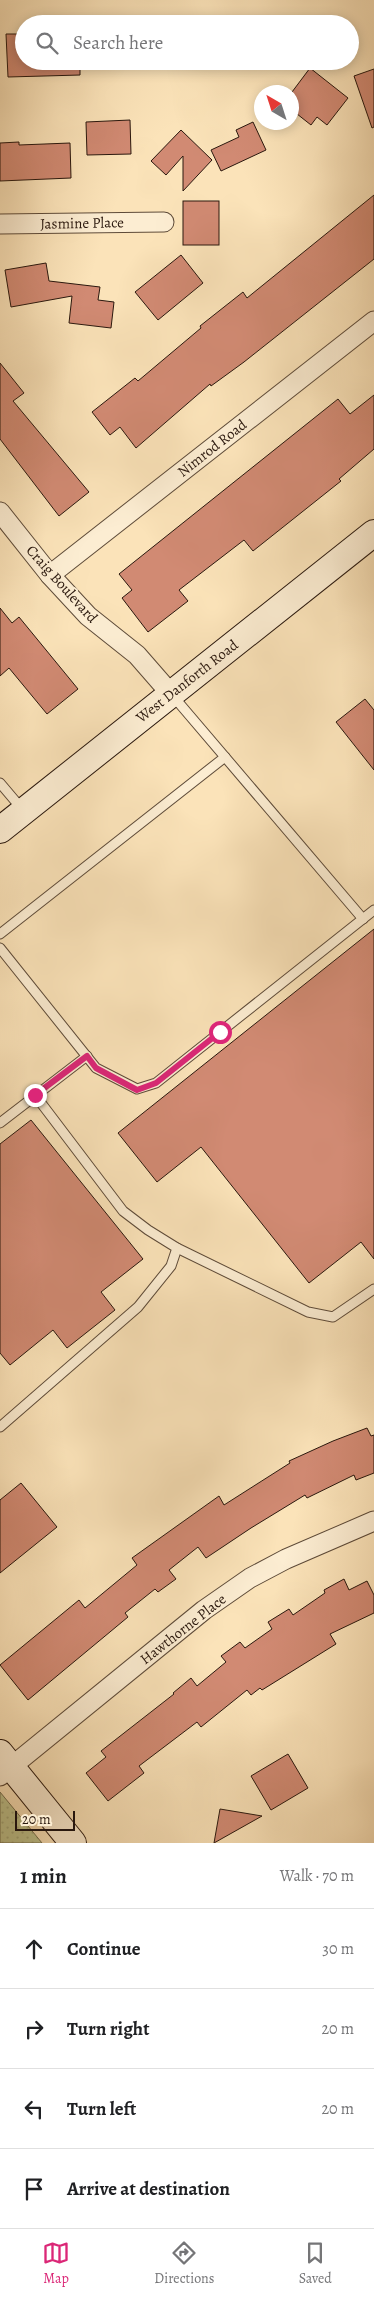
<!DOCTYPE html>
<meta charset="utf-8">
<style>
body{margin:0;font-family:Alegreya,serif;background:#f2f2f2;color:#202124}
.compass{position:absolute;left:254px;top:85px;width:45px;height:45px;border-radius:50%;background:#fff;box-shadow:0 2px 12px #0003;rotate:321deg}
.scale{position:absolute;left:15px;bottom:12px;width:60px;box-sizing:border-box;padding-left:5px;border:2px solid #2a180e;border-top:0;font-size:14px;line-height:18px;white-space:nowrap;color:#2a180e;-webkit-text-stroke:4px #fcedd2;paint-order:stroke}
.stop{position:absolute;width:15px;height:15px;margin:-11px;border:4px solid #db2777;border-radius:50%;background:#fff}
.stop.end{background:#db2777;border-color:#fff;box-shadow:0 1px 5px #0008}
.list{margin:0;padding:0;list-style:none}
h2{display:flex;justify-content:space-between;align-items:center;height:65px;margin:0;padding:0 20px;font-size:21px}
h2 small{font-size:16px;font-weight:400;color:#757577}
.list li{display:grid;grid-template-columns:32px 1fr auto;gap:15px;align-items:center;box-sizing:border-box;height:80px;padding:0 20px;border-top:1px solid #e0e0e0}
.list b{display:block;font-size:19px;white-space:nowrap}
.list em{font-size:16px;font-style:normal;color:#757577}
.icon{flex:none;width:28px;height:28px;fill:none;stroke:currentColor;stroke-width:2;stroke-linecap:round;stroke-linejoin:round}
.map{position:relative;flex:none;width:374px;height:1843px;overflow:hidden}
.search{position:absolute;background:#fff;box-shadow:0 2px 12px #0003;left:15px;right:15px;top:15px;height:55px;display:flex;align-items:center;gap:12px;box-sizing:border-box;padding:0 18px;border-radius:28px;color:#757577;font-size:19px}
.sheet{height:385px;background:#fff}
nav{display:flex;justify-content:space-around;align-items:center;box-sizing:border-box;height:70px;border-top:1px solid #e0e0e0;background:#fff;font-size:14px;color:#757577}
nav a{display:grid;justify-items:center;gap:2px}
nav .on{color:#db2777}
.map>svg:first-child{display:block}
.grass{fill:url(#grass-dots);stroke:#746e4e}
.building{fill:#d18a73;stroke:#2a180e}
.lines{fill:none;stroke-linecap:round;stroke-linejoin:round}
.service-casing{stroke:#5e4b39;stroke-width:11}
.minor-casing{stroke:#5e4b39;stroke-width:21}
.secondary-casing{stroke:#2a180e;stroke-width:28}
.service{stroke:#fcedd2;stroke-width:9}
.minor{stroke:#fcedd2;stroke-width:19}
.secondary{stroke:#fcedd2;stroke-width:26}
.route{stroke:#db2777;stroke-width:6}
.labels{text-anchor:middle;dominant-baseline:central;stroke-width:4;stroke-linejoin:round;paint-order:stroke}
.street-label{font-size:15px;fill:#2a180e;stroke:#fcedd2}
</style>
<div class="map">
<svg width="374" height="1843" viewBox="0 0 374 1843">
<defs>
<pattern id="grass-dots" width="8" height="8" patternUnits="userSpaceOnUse" patternTransform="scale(1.25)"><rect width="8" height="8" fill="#bec48f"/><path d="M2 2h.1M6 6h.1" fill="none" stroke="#a3a87a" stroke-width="1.8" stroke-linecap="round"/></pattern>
</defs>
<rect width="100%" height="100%" fill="#fbe3b9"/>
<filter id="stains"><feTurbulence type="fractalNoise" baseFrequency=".004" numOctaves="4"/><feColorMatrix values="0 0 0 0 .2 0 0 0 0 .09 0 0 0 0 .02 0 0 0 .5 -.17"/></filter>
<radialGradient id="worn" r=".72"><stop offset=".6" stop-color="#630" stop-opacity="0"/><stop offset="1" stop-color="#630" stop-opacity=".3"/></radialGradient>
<polygon class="grass" points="0,1792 42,1843 0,1843"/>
<g class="building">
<polygon points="6,34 24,34 24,61 80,61 80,75 8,77"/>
<polygon points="310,68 348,98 327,125 317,117 311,125 292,110 292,92"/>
<polygon points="374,69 374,127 372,128 354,76"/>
<polygon points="130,120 131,154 87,155 86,122"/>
<polygon points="253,122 266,150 221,171 211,150 239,137 236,130"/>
<polygon points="181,130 212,160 183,191 183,156 166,175 151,161"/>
<polygon points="19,142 19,145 70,143 71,178 0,181 0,143"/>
<polygon points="374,195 374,259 244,362 211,386 210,384 136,448 120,427 110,435 92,412 135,378 138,381 201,328 200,326 243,292 247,298"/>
<rect x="183" y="201" width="36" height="44"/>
<polygon points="181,255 203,283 158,320 135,292"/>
<polygon points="46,263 49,281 100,287 98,300 114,302 111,328 69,323 72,296 11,307 5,270"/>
<polygon points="0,363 24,393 13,401 89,492 59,516 0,439"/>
<polygon points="374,395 374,449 339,479 341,481 253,551 244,540 179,590 188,601 148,632 122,598 132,590 119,574 338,399 350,414"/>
<polygon points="0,608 12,623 19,617 78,689 47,714 9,668 0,676"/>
<polygon points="365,699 374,710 374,770 336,722"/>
<polygon points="374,929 374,1259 361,1242 309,1283 201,1147 157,1182 118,1133"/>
<polygon points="31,1120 143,1259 101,1292 115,1310 67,1348 53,1330 10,1365 0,1353 0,1144"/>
<polygon points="367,1428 371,1436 374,1435 374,1473 356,1480 354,1475 307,1498 305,1495 251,1528 206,1558 198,1547 169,1570 176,1579 158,1592 155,1589 125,1613 128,1617 28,1700 0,1665 79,1600 85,1608 137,1565 132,1558 219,1496 224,1505 290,1463 289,1461 333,1441"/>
<polygon points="21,1483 57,1527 0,1573 0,1500"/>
<polygon points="344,1579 349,1590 367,1581 374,1595 374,1613 330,1634 336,1644 262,1690 260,1688 251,1695 247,1690 201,1727 197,1722 139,1766 144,1773 108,1801 86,1773 106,1757 101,1751 174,1694 173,1693 191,1678 197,1686 226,1662 221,1656 240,1642 245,1648 272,1629 268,1622 289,1609 293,1615 325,1593 324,1590"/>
<polygon points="288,1754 308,1788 271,1810 251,1776"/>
<polygon points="220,1809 262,1816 214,1843"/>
</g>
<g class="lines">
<defs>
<g id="service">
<polyline points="173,696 363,919"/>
<polyline points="0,783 22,809"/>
<polyline points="0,934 225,757"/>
<polyline points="0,948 96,1068 137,1089 156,1083 374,910"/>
<polyline points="0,1123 87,1056"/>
<polyline points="177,1248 308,1312 333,1317 374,1289"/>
<polyline points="0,1427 138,1307 171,1266 177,1248 148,1230 123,1211 35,1095"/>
</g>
<g id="minor">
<polyline points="0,224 164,222"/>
<polyline points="0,512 50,575 88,616 137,655 171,694"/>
<polyline points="50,575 374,321"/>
<polyline points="0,1776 204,1610 250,1578 286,1559 374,1521"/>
</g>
<g id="secondary">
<polyline points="0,830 374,533"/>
<polyline points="0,1753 73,1843"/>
</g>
</defs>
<use href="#service" class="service-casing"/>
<use href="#minor" class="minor-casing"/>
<use href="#secondary" class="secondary-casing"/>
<use href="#service" class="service"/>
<use href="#minor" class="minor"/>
<use href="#secondary" class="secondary"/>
</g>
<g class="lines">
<polyline class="route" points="35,1095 87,1056 96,1068 137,1090 156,1083 220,1032"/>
</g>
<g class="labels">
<g class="street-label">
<text transform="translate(82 223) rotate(-1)">Jasmine Place</text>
<text transform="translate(212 448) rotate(-38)">Nimrod Road</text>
<text transform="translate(62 584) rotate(48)">Craig Boulevard</text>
<text transform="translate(187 681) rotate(-38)">West Danforth Road</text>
<text transform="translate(183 1629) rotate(-38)">Hawthorne Place</text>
</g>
</g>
<rect width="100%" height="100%" filter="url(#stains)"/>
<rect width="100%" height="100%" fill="url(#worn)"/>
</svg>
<svg class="compass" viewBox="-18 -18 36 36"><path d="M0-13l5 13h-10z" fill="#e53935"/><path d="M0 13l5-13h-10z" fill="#757577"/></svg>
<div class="scale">20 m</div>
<div class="stop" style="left:220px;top:1032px"></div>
<div class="stop end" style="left:35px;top:1095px"></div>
<div class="search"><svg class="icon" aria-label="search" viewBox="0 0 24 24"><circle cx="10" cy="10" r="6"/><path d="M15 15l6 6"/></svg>Search here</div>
</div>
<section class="sheet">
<h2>1 min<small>Walk · 70 m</small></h2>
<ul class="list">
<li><svg class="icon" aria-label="ahead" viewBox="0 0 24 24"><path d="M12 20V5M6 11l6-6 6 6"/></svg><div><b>Continue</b></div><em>30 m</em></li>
<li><svg class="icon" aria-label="right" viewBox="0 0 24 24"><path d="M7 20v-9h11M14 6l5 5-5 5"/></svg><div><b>Turn right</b></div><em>20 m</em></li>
<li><svg class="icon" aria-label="left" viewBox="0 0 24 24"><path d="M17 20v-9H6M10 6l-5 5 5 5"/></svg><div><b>Turn left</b></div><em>20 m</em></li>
<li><svg class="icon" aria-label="arrive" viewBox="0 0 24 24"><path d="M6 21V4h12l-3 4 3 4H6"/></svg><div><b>Arrive at destination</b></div></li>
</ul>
</section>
<nav>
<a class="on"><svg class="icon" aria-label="map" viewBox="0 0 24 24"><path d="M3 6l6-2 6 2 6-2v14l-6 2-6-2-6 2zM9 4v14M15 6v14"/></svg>Map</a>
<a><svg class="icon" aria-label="directions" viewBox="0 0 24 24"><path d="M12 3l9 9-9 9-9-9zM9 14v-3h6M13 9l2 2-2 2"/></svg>Directions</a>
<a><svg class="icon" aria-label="saved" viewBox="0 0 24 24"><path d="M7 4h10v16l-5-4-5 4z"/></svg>Saved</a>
</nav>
